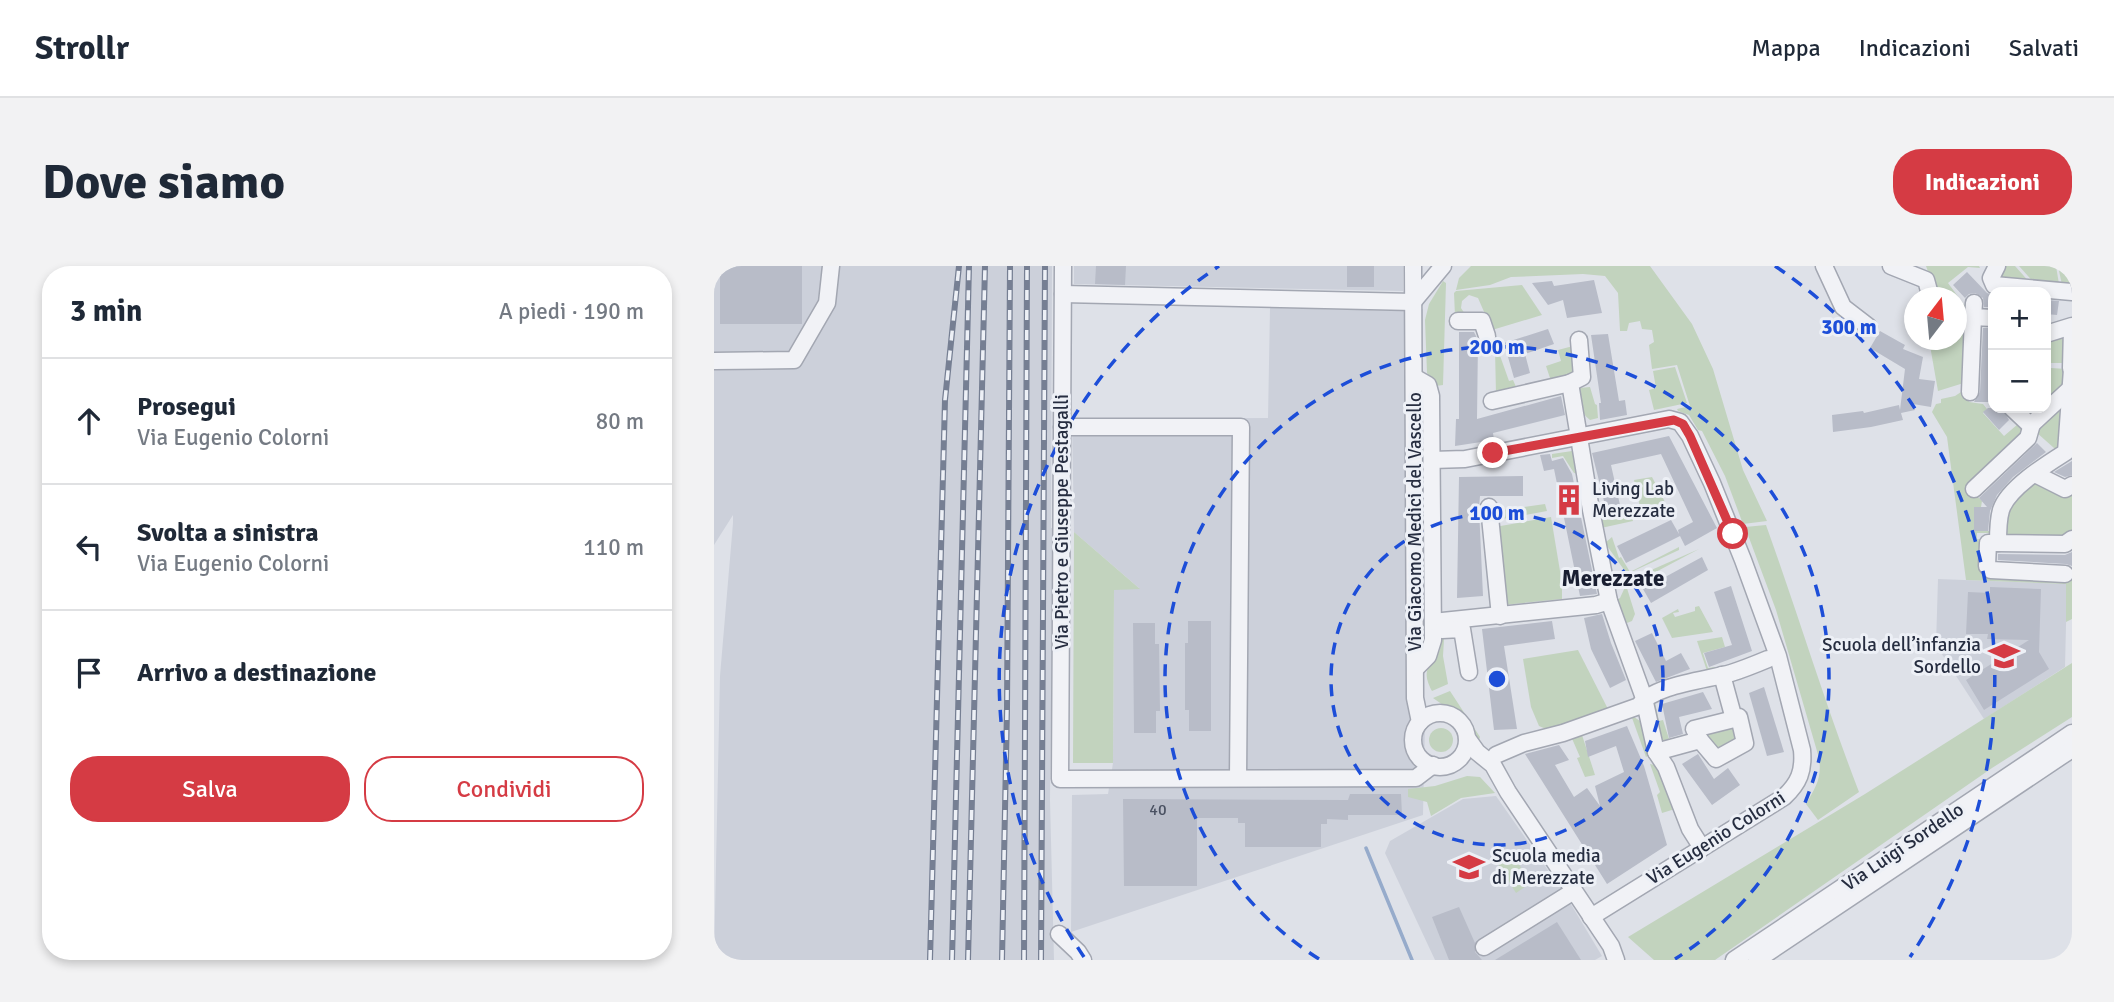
<!DOCTYPE html>
<html lang="it">
<meta charset="utf-8">
<style>
body{margin:0;font-family:Signika,sans-serif;background:#f2f2f3;color:#1f2937}
.controls{position:absolute;right:21px;top:21px;display:grid;overflow:hidden;border-radius:14px;box-shadow:0 4px 10px #0003}
.controls button{width:63px;height:63px;display:grid;place-items:center;padding:0;border:0;border-bottom:2px solid #e0e1e3;background:#fff;color:#1f2937;font:35px sans-serif}
.compass{position:absolute;left:1190px;top:21px;width:63px;height:63px;border-radius:50%;background:#fff;box-shadow:0 4px 10px #0003;rotate:16deg}
.stop{position:absolute;width:21px;height:21px;margin:-16px;border:5px solid #d53b44;border-radius:50%;background:#fff}
.stop.end{background:#d53b44;border-color:#fff;box-shadow:0 2px 7px #0008}
.list{margin:0;padding:0;list-style:none}
h2{display:flex;justify-content:space-between;align-items:center;height:91px;margin:0;padding:0 28px;font-size:30px}
h2 small{font-size:23px;font-weight:400;color:#747a83}
.list li{display:grid;grid-template-columns:46px 1fr auto;gap:21px;align-items:center;box-sizing:border-box;height:126px;padding:0 28px;border-top:2px solid #e0e1e3}
.list b{display:block;font-size:26px;white-space:nowrap}
.list p{margin:0;font-size:23px;white-space:nowrap;color:#747a83}
.list em{font-size:23px;font-style:normal;color:#747a83}
.actions{display:flex;gap:14px;padding:21px 28px}
.actions a{flex:1;padding:16px 0;border:2px solid #d53b44;border-radius:28px;text-align:center;font-size:24px;color:#d53b44}
.actions .main{background:#d53b44;color:#fff}
.icon{flex:none;width:38px;height:38px;fill:none;stroke:currentColor;stroke-width:2;stroke-linecap:round;stroke-linejoin:round}
.map{position:relative;flex:none;width:1358px;height:694px;overflow:hidden;border-radius:28px}
header{display:flex;align-items:center;gap:42px;box-sizing:border-box;height:98px;padding:0 35px;background:#fff;border-bottom:2px solid #e0e1e3}
header strong{font-size:33px}
nav{display:flex;gap:38px;margin-inline-start:auto;font-size:24px}
.intro{display:flex;align-items:center;justify-content:space-between;box-sizing:border-box;height:168px;padding:0 42px}
h1{margin:0;font-size:49px}
.button{padding:18px 32px;border-radius:28px;background:#d53b44;color:#fff;font-size:24px;font-weight:700}
main{display:flex;gap:42px;padding:0 42px}
aside{flex:1;background:#fff;border-radius:28px;box-shadow:0 4px 10px #0003}
.map>svg:first-child{display:block}
.built{fill:#ccd0da}
.green{fill:#c2d3be}
.lines{fill:none;stroke-linecap:round;stroke-linejoin:round}
.stream{stroke:#96abcb;stroke-width:3.5}
.building{fill:#b8bcc8}
.minor-casing{stroke:#a3a7b2;stroke-width:19}
.minor{stroke:#f1f2f6;stroke-width:16}
.rail-casing{stroke:#767f93;stroke-width:6}
.rail{stroke:#edf0f6;stroke-width:3.5;stroke-dasharray:10;stroke-linecap:butt}
.route{stroke:#d53b44;stroke-width:9}
.ring{fill:none;stroke:#1d4ed8;stroke-width:3.5;stroke-dasharray:12 9}
.labels{text-anchor:middle;dominant-baseline:central;stroke-width:6;stroke-linejoin:round;paint-order:stroke}
.number-label{font-size:16px;fill:#4a5162}
.poi-label{font-size:19px;fill:#262d40;stroke:#edf0f6;text-anchor:start}
.street-label{font-size:19px;fill:#262d40;stroke:#edf0f6}
.quarter-label{font-size:23px;font-weight:bold;fill:#191e31;stroke:#edf0f6}
.centre{fill:#1d4ed8;stroke:#edf0f6;stroke-width:3.5}
.ring-label{font-size:21px;text-anchor:middle;font-weight:bold;fill:#1d4ed8;stroke:#edf0f6;stroke-width:6;stroke-linejoin:round;paint-order:stroke}
</style>
<header>
<strong>Strollr</strong>
<nav><a>Mappa</a><a>Indicazioni</a><a>Salvati</a></nav>
</header>
<div class="intro"><h1>Dove siamo</h1><a class="button">Indicazioni</a></div>
<main>
<aside>
<h2>3 min<small>A piedi · 190 m</small></h2>
<ul class="list">
<li><svg class="icon" aria-label="ahead" viewBox="0 0 24 24"><path d="M12 20V5M6 11l6-6 6 6"/></svg><div><b>Prosegui</b><p>Via Eugenio Colorni</p></div><em>80 m</em></li>
<li><svg class="icon" aria-label="left" viewBox="0 0 24 24"><path d="M17 20v-9H6M10 6l-5 5 5 5"/></svg><div><b>Svolta a sinistra</b><p>Via Eugenio Colorni</p></div><em>110 m</em></li>
<li><svg class="icon" aria-label="arrive" viewBox="0 0 24 24"><path d="M6 21V4h12l-3 4 3 4H6"/></svg><div><b>Arrivo a destinazione</b></div></li>
</ul>
<div class="actions"><a class="main">Salva</a><a>Condividi</a></div>
</aside>
<div class="map">
<svg width="1358" height="694" viewBox="0 0 1358 694">
<rect width="100%" height="100%" fill="#dee1e8"/>
<g class="built">
<polygon points="0,0 338,0 337,262 339,262 336,534 340,694 0,694 6,410 19,257 19,249 0,279"/>
<polygon points="360,0 689,0 689,25 360,18"/>
<polygon points="556,42 689,45 709,43 708,395 711,458 709,549 357,666 358,529 394,528 399,497 400,323 425,322 360,266 358,153 554,152"/>
<polygon points="1224,313 1353,318 1351,401 1270,453 1222,379"/>
<polygon points="782,530 852,630 888,690 881,694 721,694 671,587 676,575 749,533"/>
</g>
<g class="green">
<polygon points="757,0 936,0 978,58 999,103 1029,204 1053,255 1029,258 1011,210 988,165 984,164 975,149 964,145 963,143 976,140 963,99 938,103 935,79 940,76 938,64 928,63 926,55 915,57 913,65 906,65 904,27 891,10 869,8 797,11 776,19 742,24 745,12"/>
<polygon points="1212,0 1265,0 1266,2 1254,1 1234,17 1256,47 1253,116 1224,125 1215,74 1242,74 1242,32 1221,31 1222,27"/>
<polygon points="1287,0 1301,0 1318,19 1286,13"/>
<polygon points="1305,0 1342,0 1345,18 1322,19"/>
<polygon points="1344,0 1353,0 1358,5 1358,15 1353,19 1348,19"/>
<polygon points="729,15 732,17 729,119 722,120 713,107 711,54 715,38"/>
<polygon points="808,19 828,49 778,64 764,32 755,29 748,35 747,42 751,48 741,50 740,27 742,25"/>
<polygon points="1348,65 1355,68 1353,97 1337,97 1337,102 1353,103 1353,122 1323,150 1314,151 1304,142 1332,142 1332,70"/>
<polygon points="859,80 862,108 837,115 832,100 847,95 844,84"/>
<polygon points="781,84 784,84 795,115 799,114 803,123 782,128"/>
<polygon points="961,101 973,137 940,144 935,124 942,122 939,105"/>
<path d="M876,121L881,138L883,139L884,152L876,154C865,146 865,135 865,122Z"/>
<polygon points="1253,122 1255,136 1269,138 1273,143 1269,147 1290,170 1304,158 1312,161 1261,228 1268,235 1267,241 1260,241 1260,265 1279,265 1280,267 1263,267 1263,273 1271,274 1271,308 1358,308 1358,353 1352,356 1352,318 1252,314 1233,171 1218,146 1222,138 1227,137 1227,133 1241,130"/>
<polygon points="1348,135 1345,183 1340,182 1322,166"/>
<polygon points="858,185 860,188 864,208 860,207 849,190 838,192 838,188"/>
<polygon points="938,211 952,238 928,250 920,214"/>
<polygon points="1317,216 1358,224 1358,269 1355,272 1290,272 1293,256 1286,254 1289,245"/>
<polygon points="831,238 833,245 783,254 782,245"/>
<polygon points="889,240 894,254 916,241 919,255 887,262 882,241"/>
<polygon points="837,251 848,317 848,333 789,339 781,261"/>
<path d="M1052,259C1084,348 1111,438 1145,526L1104,554L1092,538C1102,521 1108,512 1105,492L1062,344L1031,261Z"/>
<polygon points="360,266 426,323 400,324 399,497 359,497"/>
<polygon points="898,271 905,292 907,291 916,306 965,281 965,284 913,308 891,277"/>
<polygon points="985,283 921,317 919,312"/>
<polygon points="912,319 921,348 918,355 913,357 908,354 901,335 906,332"/>
<polygon points="985,340 999,366 958,372 948,352 964,343 965,346 959,347 961,351 981,345 981,341"/>
<polygon points="1008,371 1011,381 989,387 994,402 1001,401 1002,408 994,408 983,375"/>
<path d="M727,373H730L729,390L734,418L718,425C702,394 728,401 727,373Z"/>
<polygon points="864,384 895,445 832,463 825,460 817,441 809,393"/>
<polygon points="1358,397 1358,451 1278,502 1001,694 940,694 914,671 1151,528"/>
<polygon points="736,425 766,471 764,477 752,455 719,432"/>
<polygon points="940,432 945,455 949,454 955,473 978,467 981,472 945,477 936,434"/>
<polygon points="917,449 929,457 936,488 932,491"/>
<polygon points="1021,457 1029,475 1004,489 986,466"/>
<polygon points="889,461 868,469 881,509 871,511 863,492 866,491 856,468"/>
<circle cx="727" cy="474" r="12"/>
<polygon points="936,498 945,500 961,543 948,547 943,529 946,526"/>
<polygon points="753,510 766,511 781,527 747,532 717,550 713,536 694,531 694,523 721,520"/>
<polygon points="799,589 817,617 802,627 784,598"/>
</g>
<g class="lines">
<polyline class="stream" points="652,582 698,694"/>
</g>
<g class="building">
<rect x="6" y="0" width="82" height="58"/>
<polygon points="382,0 412,0 411,19 381,18"/>
<rect x="633" y="0" width="27" height="21"/>
<polygon points="1253,6 1273,27 1279,29 1279,41 1270,41 1269,32 1261,27 1255,28 1251,32 1239,19"/>
<polygon points="880,14 888,47 853,52 849,34 834,39 818,17 838,15 840,20"/>
<polygon points="1332,34 1345,35 1343,49 1332,48"/>
<polygon points="1269,62 1279,62 1279,136 1260,136 1266,126"/>
<polygon points="834,63 840,78 811,88 816,107 800,112 790,77"/>
<polygon points="1166,65 1191,79 1189,83 1209,91 1205,113 1221,115 1217,141 1199,138 1201,144 1187,147 1189,154 1157,161 1119,166 1118,149 1149,145 1150,147 1185,139 1186,144 1191,103 1156,82"/>
<polygon points="745,66 760,66 764,74 763,153 847,130 851,149 779,167 780,174 741,180 742,153 745,153"/>
<polygon points="894,68 905,135 911,134 913,149 886,154 885,137 887,137 877,69"/>
<polygon points="1274,142 1288,142 1295,154 1285,164 1269,146"/>
<polygon points="955,170 1003,262 971,280 966,270 912,297 903,280 957,254 965,268 964,264 979,256 947,188 897,199 906,239 893,247 878,187"/>
<polygon points="1323,177 1332,186 1299,211 1283,229 1276,245 1274,265 1260,265 1260,241 1273,241 1265,232"/>
<polygon points="836,188 838,195 849,192 858,208 883,328 866,330 840,203 830,205 826,189"/>
<polygon points="1358,195 1358,209 1351,211 1340,206"/>
<polygon points="809,210 809,230 766,230 765,242 769,330 743,332 745,211"/>
<polygon points="1358,286 1358,300 1352,298 1284,294 1284,288 1351,289"/>
<polygon points="988,291 994,304 937,337 929,323"/>
<polygon points="1017,320 1038,385 995,401 990,387 1018,379 1000,326"/>
<polygon points="1276,321 1327,323 1325,386 1335,403 1270,444 1252,414 1315,374 1273,373 1274,368 1252,368 1254,326 1276,327"/>
<polygon points="888,348 897,377 912,414 896,422 877,383 870,352"/>
<polygon points="474,355 497,355 497,465 475,465 475,444 471,444 471,377 474,377"/>
<polygon points="838,355 841,373 790,380 803,463 780,464 768,363"/>
<polygon points="419,357 441,357 441,378 445,378 446,445 442,445 442,467 420,467"/>
<polygon points="938,367 952,395 967,387 976,403 942,416 921,375"/>
<polygon points="1050,421 1070,486 1053,490 1035,427"/>
<polygon points="989,426 998,443 965,451 969,468 955,472 948,438"/>
<polygon points="913,460 930,500 953,579 893,618 811,488 845,479 855,494 841,499 860,531 873,522 886,540 881,520 910,506 902,480 874,491 871,475"/>
<polygon points="984,488 1000,513 1014,502 1026,519 998,539 968,498"/>
<polygon points="636,528 687,528 688,549 634,549 634,554 613,553 613,558 607,558 607,581 531,581 531,557 524,557 524,552 483,552 483,620 410,620 409,533 634,534"/>
<polygon points="745,641 761,677 761,686 768,694 735,694 718,651"/>
<polygon points="843,656 867,694 781,694"/>
</g>
<g class="lines">
<defs>
<g id="minor">
<polyline points="349,0 346,513 702,512 719,499"/>
<polyline points="699,0 701,432 706,456"/>
<polyline points="1110,0 1129,41 1155,61"/>
<polyline points="1177,0 1212,14 1217,32"/>
<polyline points="1283,0 1277,12 1280,19 1358,26"/>
<polyline points="349,28 699,36"/>
<polyline points="699,36 729,0"/>
<polyline points="1260,37 1259,51 1279,52"/>
<polyline points="744,55 768,55 773,70"/>
<polyline points="1332,68 1358,60"/>
<polyline points="865,74 868,111 856,117 877,244 895,335 930,432 942,486 952,501 976,563 988,582"/>
<polyline points="0,95 80,94 113,37 117,0"/>
<polyline points="1357,102 1358,62"/>
<path d="M1358,103L1352,186C1333,198 1294,222 1287,244C1284,254 1284,266 1284,277L1351,278L1358,273"/>
<polyline points="700,111 714,119 717,130 719,374 714,390 702,402"/>
<polyline points="1256,126 1259,51"/>
<polyline points="778,135 856,117"/>
<polyline points="1298,142 1315,158 1318,158 1356,123"/>
<polyline points="348,161 527,161 524,512"/>
<path d="M718,194L751,193L955,153L966,156L976,170L998,217L1029,294L1064,390L1088,484C1090,505 1085,517 1070,531L877,651"/>
<polyline points="1321,208 1351,223 1358,219"/>
<polyline points="1260,223 1314,172 1318,158"/>
<polyline points="775,241 786,350"/>
<polyline points="1284,277 1274,277 1273,300 1277,304 1351,308"/>
<polyline points="719,356 882,339 895,335"/>
<polyline points="728,364 748,363 755,406"/>
<circle cx="726" cy="474" r="27"/>
<polyline points="753,472 763,486 779,499 794,526 897,680 902,694"/>
<polyline points="986,474 980,463 1020,453"/>
<polyline points="942,486 986,474 1002,493 1031,477 1025,451 1020,453 1008,409"/>
<path d="M782,489L810,477L849,467L925,440C938,419 993,414 1017,407C1030,403 1042,398 1054,393"/>
<polyline points="345,668 364,686 369,694"/>
<polyline points="770,681 860,625"/>
<polyline points="1020,694 1358,467"/>
<polyline points="1043,694 1358,483"/>
</g>
</defs>
<use href="#minor" class="minor-casing"/>
<use href="#minor" class="minor"/>
<defs>
<g id="rail">
<polyline points="216,694 231,134 245,0"/>
<polyline points="238,694 255,0"/>
<polyline points="254,694 271,0"/>
<polyline points="288,694 293,443 296,0"/>
<polyline points="310,694 313,0"/>
<polyline points="327,694 331,0"/>
</g>
</defs>
<use href="#rail" class="rail-casing"/>
<use href="#rail" class="rail"/>
</g>
<g class="lines">
<polyline class="route" points="779,187 960,154 969,158 976,170 1019,268"/>
</g>
<g class="ring">
<circle cx="783" cy="413" r="166"/>
<path d="M605 693A332 332 0 1 1 961 693"/>
<path d="M370 691A498 498 0 0 1 505 0M1061 0A498 498 0 0 1 1196 691"/>
</g>
<defs>
<symbol id="building-bare" viewBox="-9 -9 18 18"><path d="M-4-6H4V6H1V3H-1V6H-4ZM-2.5-4.3h1.7v1.8h-1.7ZM.8-4.3h1.7v1.8H.8ZM-2.5-1h1.7V.8h-1.7ZM.8-1h1.7V.8H.8Z" fill="#d53b44" stroke="#edf0f6" stroke-width="2.5" paint-order="stroke"/></symbol>
<symbol id="school-bare" viewBox="-9 -9 18 18"><path d="M0-5L7-2L0 1L-7-2ZM-4 1L0 2.5L4 1V4Q0 6-4 4Z" fill="#d53b44" stroke="#edf0f6" stroke-width="2.5" paint-order="stroke"/></symbol>
</defs>
<g fill-rule="evenodd">
<use href="#building-bare" x="833" y="212" width="44" height="44"/>
<use href="#school-bare" x="1268" y="368" width="44" height="44"/>
<use href="#school-bare" x="733" y="579" width="44" height="44"/>
</g>
<g class="labels">
<g class="number-label">
<text x="444" y="544">40</text>
</g>
<g class="poi-label">
<text x="878" y="223">Living Lab<tspan x="878" dy="22">Merezzate</tspan></text>
<text x="1267" y="379" text-anchor="end">Scuola dell’infanzia<tspan x="1267" dy="22">Sordello</tspan></text>
<text x="778" y="590">Scuola media<tspan x="778" dy="22">di Merezzate</tspan></text>
</g>
<g class="street-label">
<text transform="translate(348 256) rotate(-90)">Via Pietro e Giuseppe Pestagalli</text>
<text transform="translate(701 256) rotate(-90)">Via Giacomo Medici del Vascello</text>
<text transform="translate(1002 572) rotate(-32)">Via Eugenio Colorni</text>
<text transform="translate(1189 581) rotate(-34)">Via Luigi Sordello</text>
</g>
<g class="quarter-label">
<text x="899" y="312">Merezzate</text>
</g>
</g>
<circle cx="783" cy="413" r="10" class="centre"/>
<g class="ring-label">
<text x="1135" y="68">300 m</text>
<text x="783" y="88">200 m</text>
<text x="783" y="254">100 m</text>
</g>
</svg>
<div class="controls">
<button>+</button>
<button>−</button>
</div>
<svg class="compass" viewBox="-18 -18 36 36"><path d="M0-13l5 13h-10z" fill="#e53935"/><path d="M0 13l5-13h-10z" fill="#747a83"/></svg>
<div class="stop" style="left:1019px;top:268px"></div>
<div class="stop end" style="left:779px;top:187px"></div>
</div>
</main>
